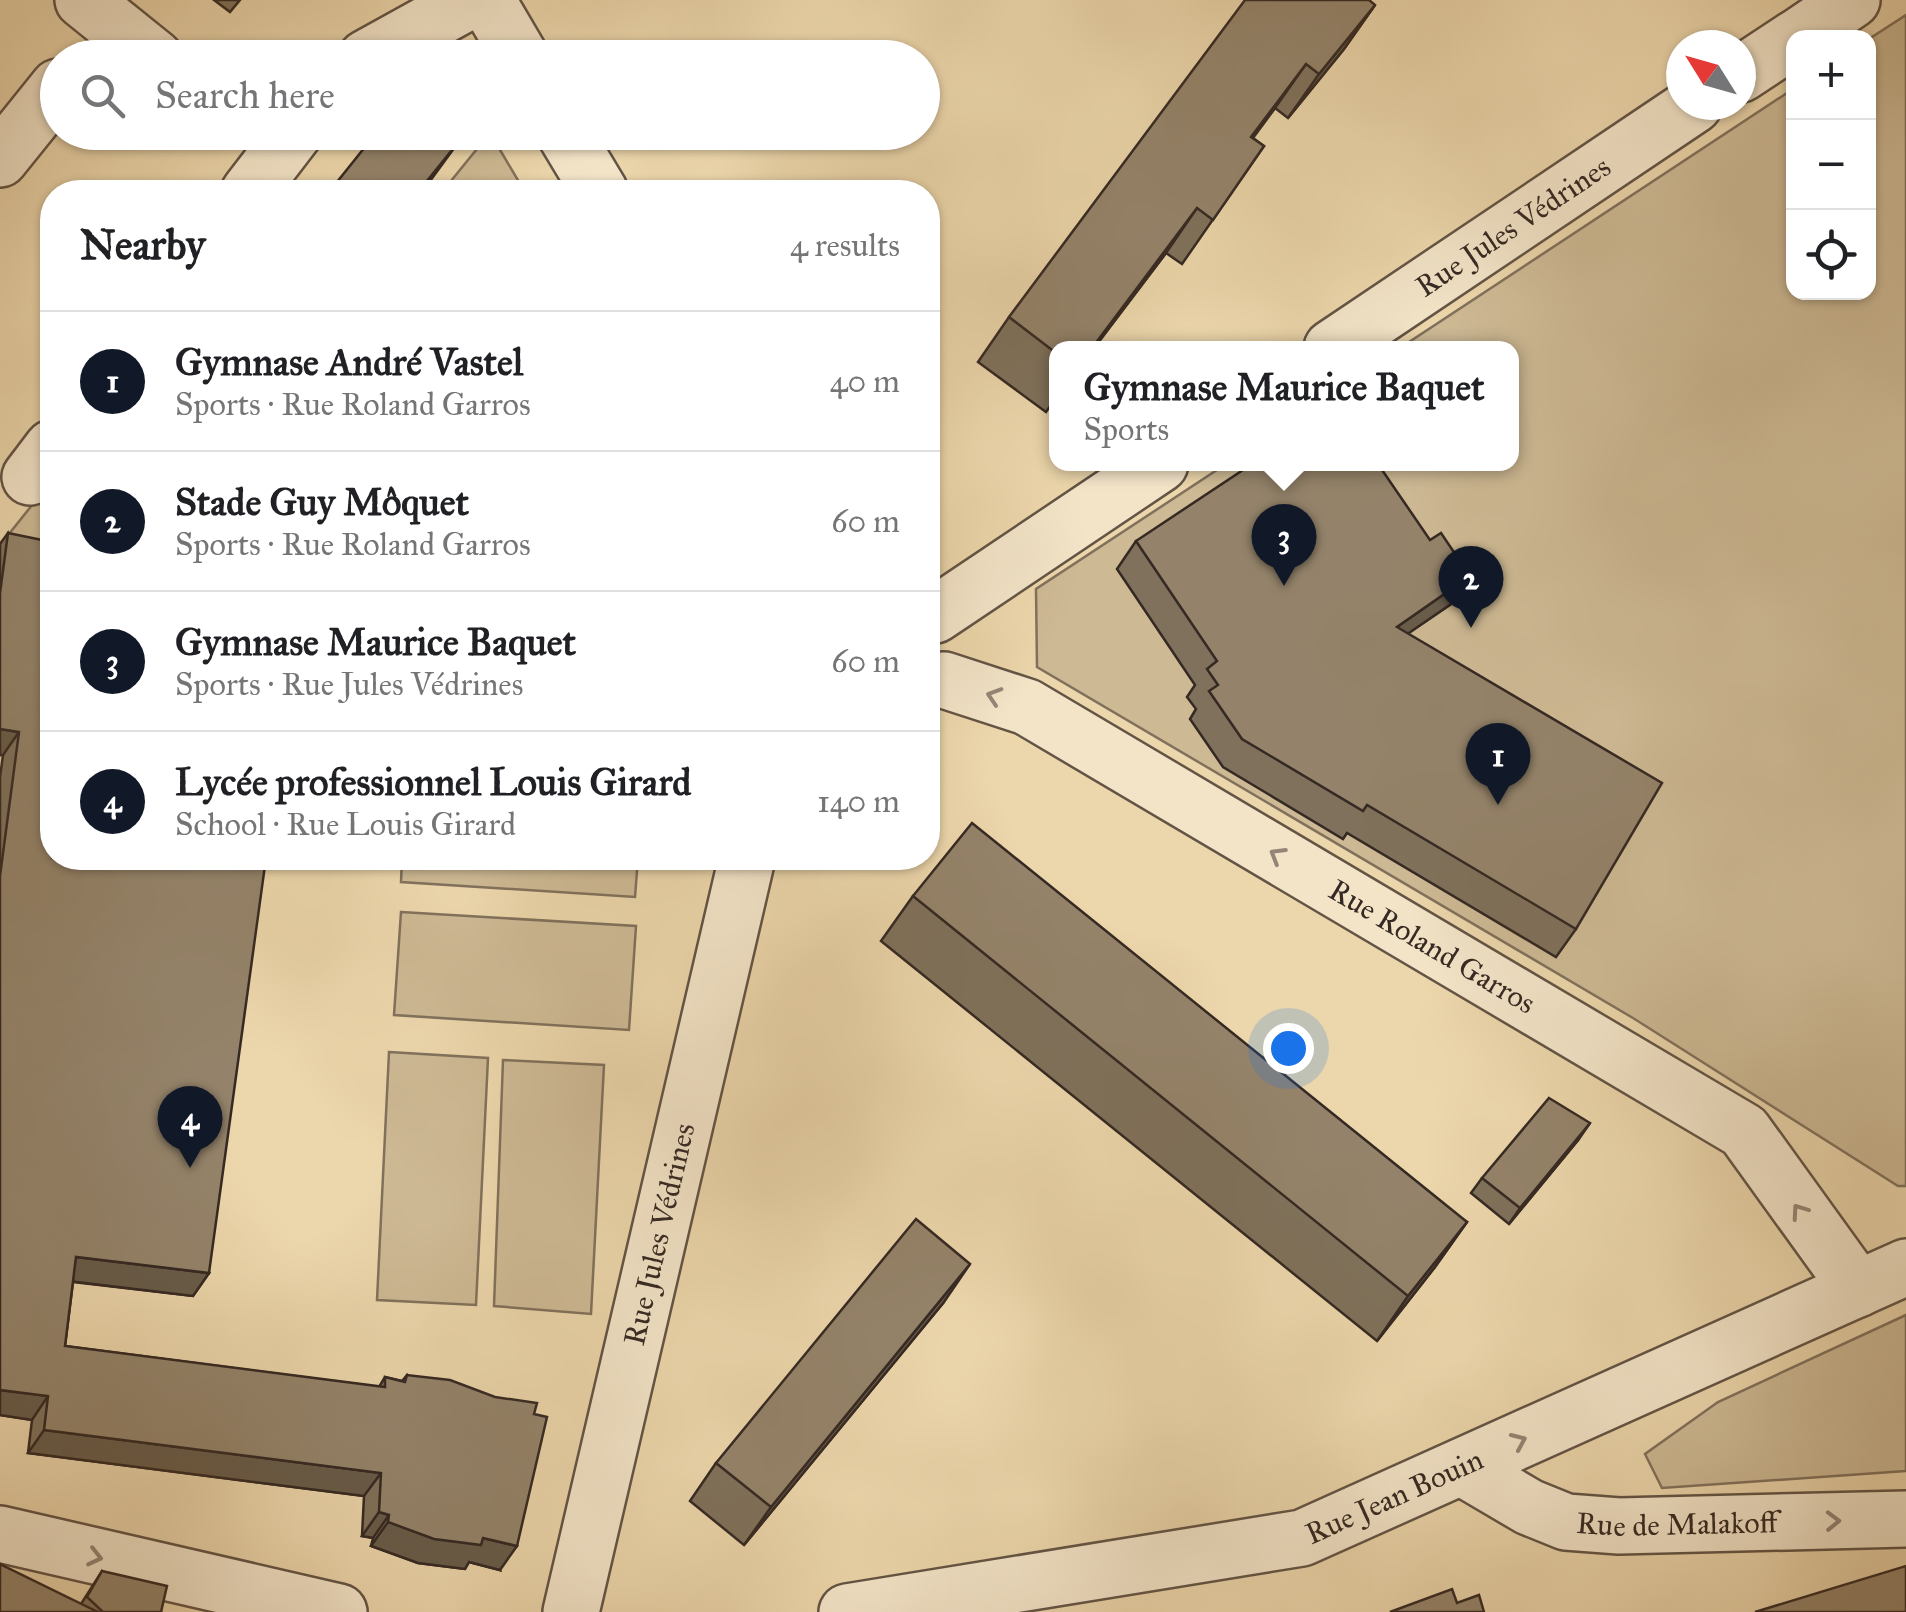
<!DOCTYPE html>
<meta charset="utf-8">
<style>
body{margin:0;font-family:"IM FELL Great Primer",serif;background:#f6f6f6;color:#202124}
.controls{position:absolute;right:30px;top:30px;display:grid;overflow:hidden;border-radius:20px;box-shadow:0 2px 8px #0004}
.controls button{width:90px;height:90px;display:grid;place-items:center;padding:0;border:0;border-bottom:2px solid #e0e0e0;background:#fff;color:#202124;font:50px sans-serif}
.compass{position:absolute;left:1666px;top:30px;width:90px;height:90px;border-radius:50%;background:#fff;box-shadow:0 2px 8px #0004;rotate:307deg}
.you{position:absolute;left:1288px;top:1048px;width:35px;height:35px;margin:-25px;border:8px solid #fff;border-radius:50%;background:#1a73e8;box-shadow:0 0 0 15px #1a73e833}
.badge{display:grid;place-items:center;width:65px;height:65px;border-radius:50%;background:#111827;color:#fff;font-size:32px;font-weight:700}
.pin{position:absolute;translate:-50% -82px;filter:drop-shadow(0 2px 5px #0008)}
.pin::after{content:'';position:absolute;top:52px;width:35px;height:30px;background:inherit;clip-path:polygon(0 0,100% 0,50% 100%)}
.popup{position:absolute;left:1049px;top:341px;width:470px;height:130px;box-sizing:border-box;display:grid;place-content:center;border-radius:20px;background:#fff;filter:drop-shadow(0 2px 8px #0005);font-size:32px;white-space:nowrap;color:#757577}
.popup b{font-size:38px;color:#202124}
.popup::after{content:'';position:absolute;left:50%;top:100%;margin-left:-20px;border:20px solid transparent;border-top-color:#fff}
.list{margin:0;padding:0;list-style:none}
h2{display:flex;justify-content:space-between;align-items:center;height:130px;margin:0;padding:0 40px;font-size:42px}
h2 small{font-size:32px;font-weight:400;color:#757577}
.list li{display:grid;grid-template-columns:65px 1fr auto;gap:30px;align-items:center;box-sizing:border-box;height:140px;padding:0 40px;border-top:2px solid #e0e0e0}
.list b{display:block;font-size:38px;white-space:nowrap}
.list p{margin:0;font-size:32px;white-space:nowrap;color:#757577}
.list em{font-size:32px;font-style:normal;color:#757577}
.icon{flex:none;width:55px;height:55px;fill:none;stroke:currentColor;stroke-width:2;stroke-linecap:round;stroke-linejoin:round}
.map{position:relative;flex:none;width:1906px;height:1612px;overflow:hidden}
.search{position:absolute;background:#fff;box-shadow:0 2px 8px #0004;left:40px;top:40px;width:900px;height:110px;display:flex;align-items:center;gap:25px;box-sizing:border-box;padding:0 35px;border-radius:55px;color:#757577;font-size:38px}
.panel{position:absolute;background:#fff;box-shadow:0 2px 8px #0004;left:40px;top:180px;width:900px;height:690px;border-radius:40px}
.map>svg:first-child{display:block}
.green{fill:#cdb994;stroke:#81715c;stroke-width:2.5}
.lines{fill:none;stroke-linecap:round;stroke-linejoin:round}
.minor-casing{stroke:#635445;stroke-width:60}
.minor{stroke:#f3e4c8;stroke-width:55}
.wall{fill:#7f715b;stroke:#352923;stroke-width:2.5}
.shaded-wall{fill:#685c4a;stroke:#352923;stroke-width:2.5}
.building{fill:#94836a;stroke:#352923;stroke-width:2.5}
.oneway{stroke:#948676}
.labels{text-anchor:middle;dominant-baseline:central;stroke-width:8;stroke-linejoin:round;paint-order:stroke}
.street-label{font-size:30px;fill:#352923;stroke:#f3e4c8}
</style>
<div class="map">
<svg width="1906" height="1612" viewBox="0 0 1906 1612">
<rect width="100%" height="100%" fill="#ecd6ab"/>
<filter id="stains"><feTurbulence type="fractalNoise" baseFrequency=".002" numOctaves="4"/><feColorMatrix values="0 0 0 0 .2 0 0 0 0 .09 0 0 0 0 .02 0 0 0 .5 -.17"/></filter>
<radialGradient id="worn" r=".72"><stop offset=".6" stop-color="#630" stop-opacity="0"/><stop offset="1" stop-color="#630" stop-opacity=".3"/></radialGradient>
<g class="green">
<polygon points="1906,15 1906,1186 1898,1186 1633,1018 1037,667 1036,589 1226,464 1512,464 1512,348 1400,348 1793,89 1794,292 1868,292 1869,39"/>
<polygon points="490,133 525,192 442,192"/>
<polygon points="52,480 52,548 5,539"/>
<polygon points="402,858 638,858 635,897 401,882"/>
<polygon points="401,912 636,926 629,1030 394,1015"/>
<polygon points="389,1052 488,1058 476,1305 377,1300"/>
<polygon points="503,1060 604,1065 591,1314 494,1306"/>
<polygon points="1906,1315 1906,1471 1662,1488 1645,1454 1718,1402"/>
</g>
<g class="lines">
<defs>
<g id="minor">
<polyline points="83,0 155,58"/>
<polyline points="487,0 521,58"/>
<polyline points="1796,38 1852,0"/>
<polyline points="366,58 471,0"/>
<polyline points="1741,74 1794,39"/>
<polyline points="564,132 600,192"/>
<polyline points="0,159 58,87"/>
<polyline points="249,192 295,132"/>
<path id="s1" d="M1332,348L1694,105"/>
<polyline points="30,477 52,448"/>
<polyline points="935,615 1160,464"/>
<path id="s2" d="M944,680L1027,707L1744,1131L1858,1289"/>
<path id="s3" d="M1461,1467L1529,1507L1566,1522L1619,1526L1906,1519"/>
<polyline points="0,1534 339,1612"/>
<path id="s4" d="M571,1612L747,858"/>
<path id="s5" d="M847,1612L1302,1538L1906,1267"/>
</g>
</defs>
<use href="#minor" class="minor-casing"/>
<use href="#minor" class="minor"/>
</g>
<g class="wall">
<polygon points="214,0 240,0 230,12"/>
<polygon points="1375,5 1344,49 1288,118 1275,108 1253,138 1264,146 1182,264 1166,253 1094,348 1056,348 1056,398 1046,412 978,362 1009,317"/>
<polygon points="8,533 209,1273 193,1296 73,1282 65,1346 379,1387 385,1377 402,1381 407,1375 500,1570 469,1562 465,1569 418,1563 371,1546 373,1538 362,1536 364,1496 28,1453 32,1420 0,1415 0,777 3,755 0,755 0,544"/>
<polygon points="1430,540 1470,576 1451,604 1408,633 1576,929 1556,957 1347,833 1343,839 1223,767 1190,719 1196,709 1187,697 1195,685 1117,569 1136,541"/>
<polygon points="913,896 1467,1222 1435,1267 1377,1341 881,941"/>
<polygon points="1579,1139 1509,1224 1471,1193 1482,1178"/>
<polygon points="944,1302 744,1545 690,1501 716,1463"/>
<polygon points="102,1571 161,1612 0,1612 81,1604"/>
</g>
<g class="shaded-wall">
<polygon points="1375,5 1344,49 1288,118 1319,74"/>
<polygon points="1306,64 1275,108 1220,181 1251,137"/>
<polygon points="460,140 422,192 418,192"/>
<polygon points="1197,208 1166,253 1094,348 1092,348"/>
<polygon points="1470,576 1451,604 1377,655 1397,627"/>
<polygon points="0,729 19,732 3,755 0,755"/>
<polygon points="1590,1123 1579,1139 1509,1224 1520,1208"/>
<polygon points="1467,1222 1435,1267 1377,1341 1408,1296"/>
<polygon points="76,1257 209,1273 193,1296 60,1280"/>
<polygon points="970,1264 944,1302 744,1545 771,1507"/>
<polygon points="0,1390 48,1396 32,1420 0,1415"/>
<polygon points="44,1430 381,1473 364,1496 28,1453"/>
<polygon points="379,1512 389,1515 373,1538 362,1536"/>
<polygon points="388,1522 483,1538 517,1546 500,1570 469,1562 465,1569 418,1563 371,1546"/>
</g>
<g class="building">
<polygon points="1245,0 1369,0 1375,5 1319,74 1306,64 1251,137 1264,146 1213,220 1197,208 1092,348 1056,348 1056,353 1009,317"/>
<polygon points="377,132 450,132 460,140 418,192 329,192"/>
<polygon points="1252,464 1378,464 1430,540 1441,533 1470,576 1397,627 1662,783 1576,929 1367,805 1363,811 1242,739 1209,691 1218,685 1207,669 1217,661 1136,541"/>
<polygon points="8,533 52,542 52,858 266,858 209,1273 76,1257 65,1346 385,1387 385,1377 405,1382 407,1375 450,1380 495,1397 537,1403 534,1414 547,1417 517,1546 483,1538 481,1545 434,1539 388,1522 389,1515 379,1512 381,1473 44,1430 48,1396 0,1390 0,876 19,732 0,729 0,593"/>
<polygon points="972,823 1467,1222 1408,1296 913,896"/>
<polygon points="1549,1098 1590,1123 1520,1208 1482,1178"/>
<polygon points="916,1219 970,1264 771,1507 716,1463"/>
<polygon points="0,1564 98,1612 0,1612"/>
<polygon points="1906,1566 1906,1612 1755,1612"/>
<polygon points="102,1571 167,1586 161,1612 103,1612 87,1597"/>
<polygon points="1452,1589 1457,1603 1479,1595 1484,1612 1390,1612"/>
</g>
<defs><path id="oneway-chevron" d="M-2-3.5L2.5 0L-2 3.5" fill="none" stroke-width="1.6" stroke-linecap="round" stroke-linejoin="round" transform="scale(2.5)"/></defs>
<g class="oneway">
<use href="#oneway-chevron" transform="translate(994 696) rotate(-162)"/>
<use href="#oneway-chevron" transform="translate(1277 855) rotate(-149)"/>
<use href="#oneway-chevron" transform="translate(1799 1211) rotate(-125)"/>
<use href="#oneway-chevron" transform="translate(1519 1441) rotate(-24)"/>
<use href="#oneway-chevron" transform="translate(1833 1521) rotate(-1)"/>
<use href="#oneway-chevron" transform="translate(95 1557) rotate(13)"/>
</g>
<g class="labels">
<g class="street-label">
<text stroke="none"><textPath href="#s1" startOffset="218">Rue Jules Védrines</textPath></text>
<text stroke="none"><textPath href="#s2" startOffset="558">Rue Roland Garros</textPath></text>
<text stroke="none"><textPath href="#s4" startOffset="388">Rue Jules Védrines</textPath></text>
<text stroke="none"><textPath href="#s5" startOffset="562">Rue Jean Bouin</textPath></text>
<text stroke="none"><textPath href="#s3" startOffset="230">Rue de Malakoff</textPath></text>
</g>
</g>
<rect width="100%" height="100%" filter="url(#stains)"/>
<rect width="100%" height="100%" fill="url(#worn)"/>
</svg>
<div class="controls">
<button>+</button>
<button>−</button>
<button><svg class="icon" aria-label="locate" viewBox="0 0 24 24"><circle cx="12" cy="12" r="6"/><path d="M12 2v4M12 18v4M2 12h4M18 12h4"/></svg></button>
</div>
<svg class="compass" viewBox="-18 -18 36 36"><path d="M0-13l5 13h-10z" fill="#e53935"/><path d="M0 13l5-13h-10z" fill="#757577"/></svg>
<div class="you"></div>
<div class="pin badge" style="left:1498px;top:805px">1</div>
<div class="pin badge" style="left:1471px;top:628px">2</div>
<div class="pin badge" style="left:1284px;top:586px">3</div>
<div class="popup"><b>Gymnase Maurice Baquet</b>Sports</div>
<div class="pin badge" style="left:190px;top:1168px">4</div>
<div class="search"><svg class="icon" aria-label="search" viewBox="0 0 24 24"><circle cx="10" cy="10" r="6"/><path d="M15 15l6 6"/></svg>Search here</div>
<section class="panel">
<h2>Nearby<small>4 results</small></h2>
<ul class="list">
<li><span class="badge">1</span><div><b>Gymnase André Vastel</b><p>Sports · Rue Roland Garros</p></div><em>40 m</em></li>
<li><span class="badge">2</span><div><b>Stade Guy Môquet</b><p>Sports · Rue Roland Garros</p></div><em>60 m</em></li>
<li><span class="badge">3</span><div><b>Gymnase Maurice Baquet</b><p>Sports · Rue Jules Védrines</p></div><em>60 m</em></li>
<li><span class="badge">4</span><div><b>Lycée professionnel Louis Girard</b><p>School · Rue Louis Girard</p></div><em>140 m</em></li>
</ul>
</section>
</div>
